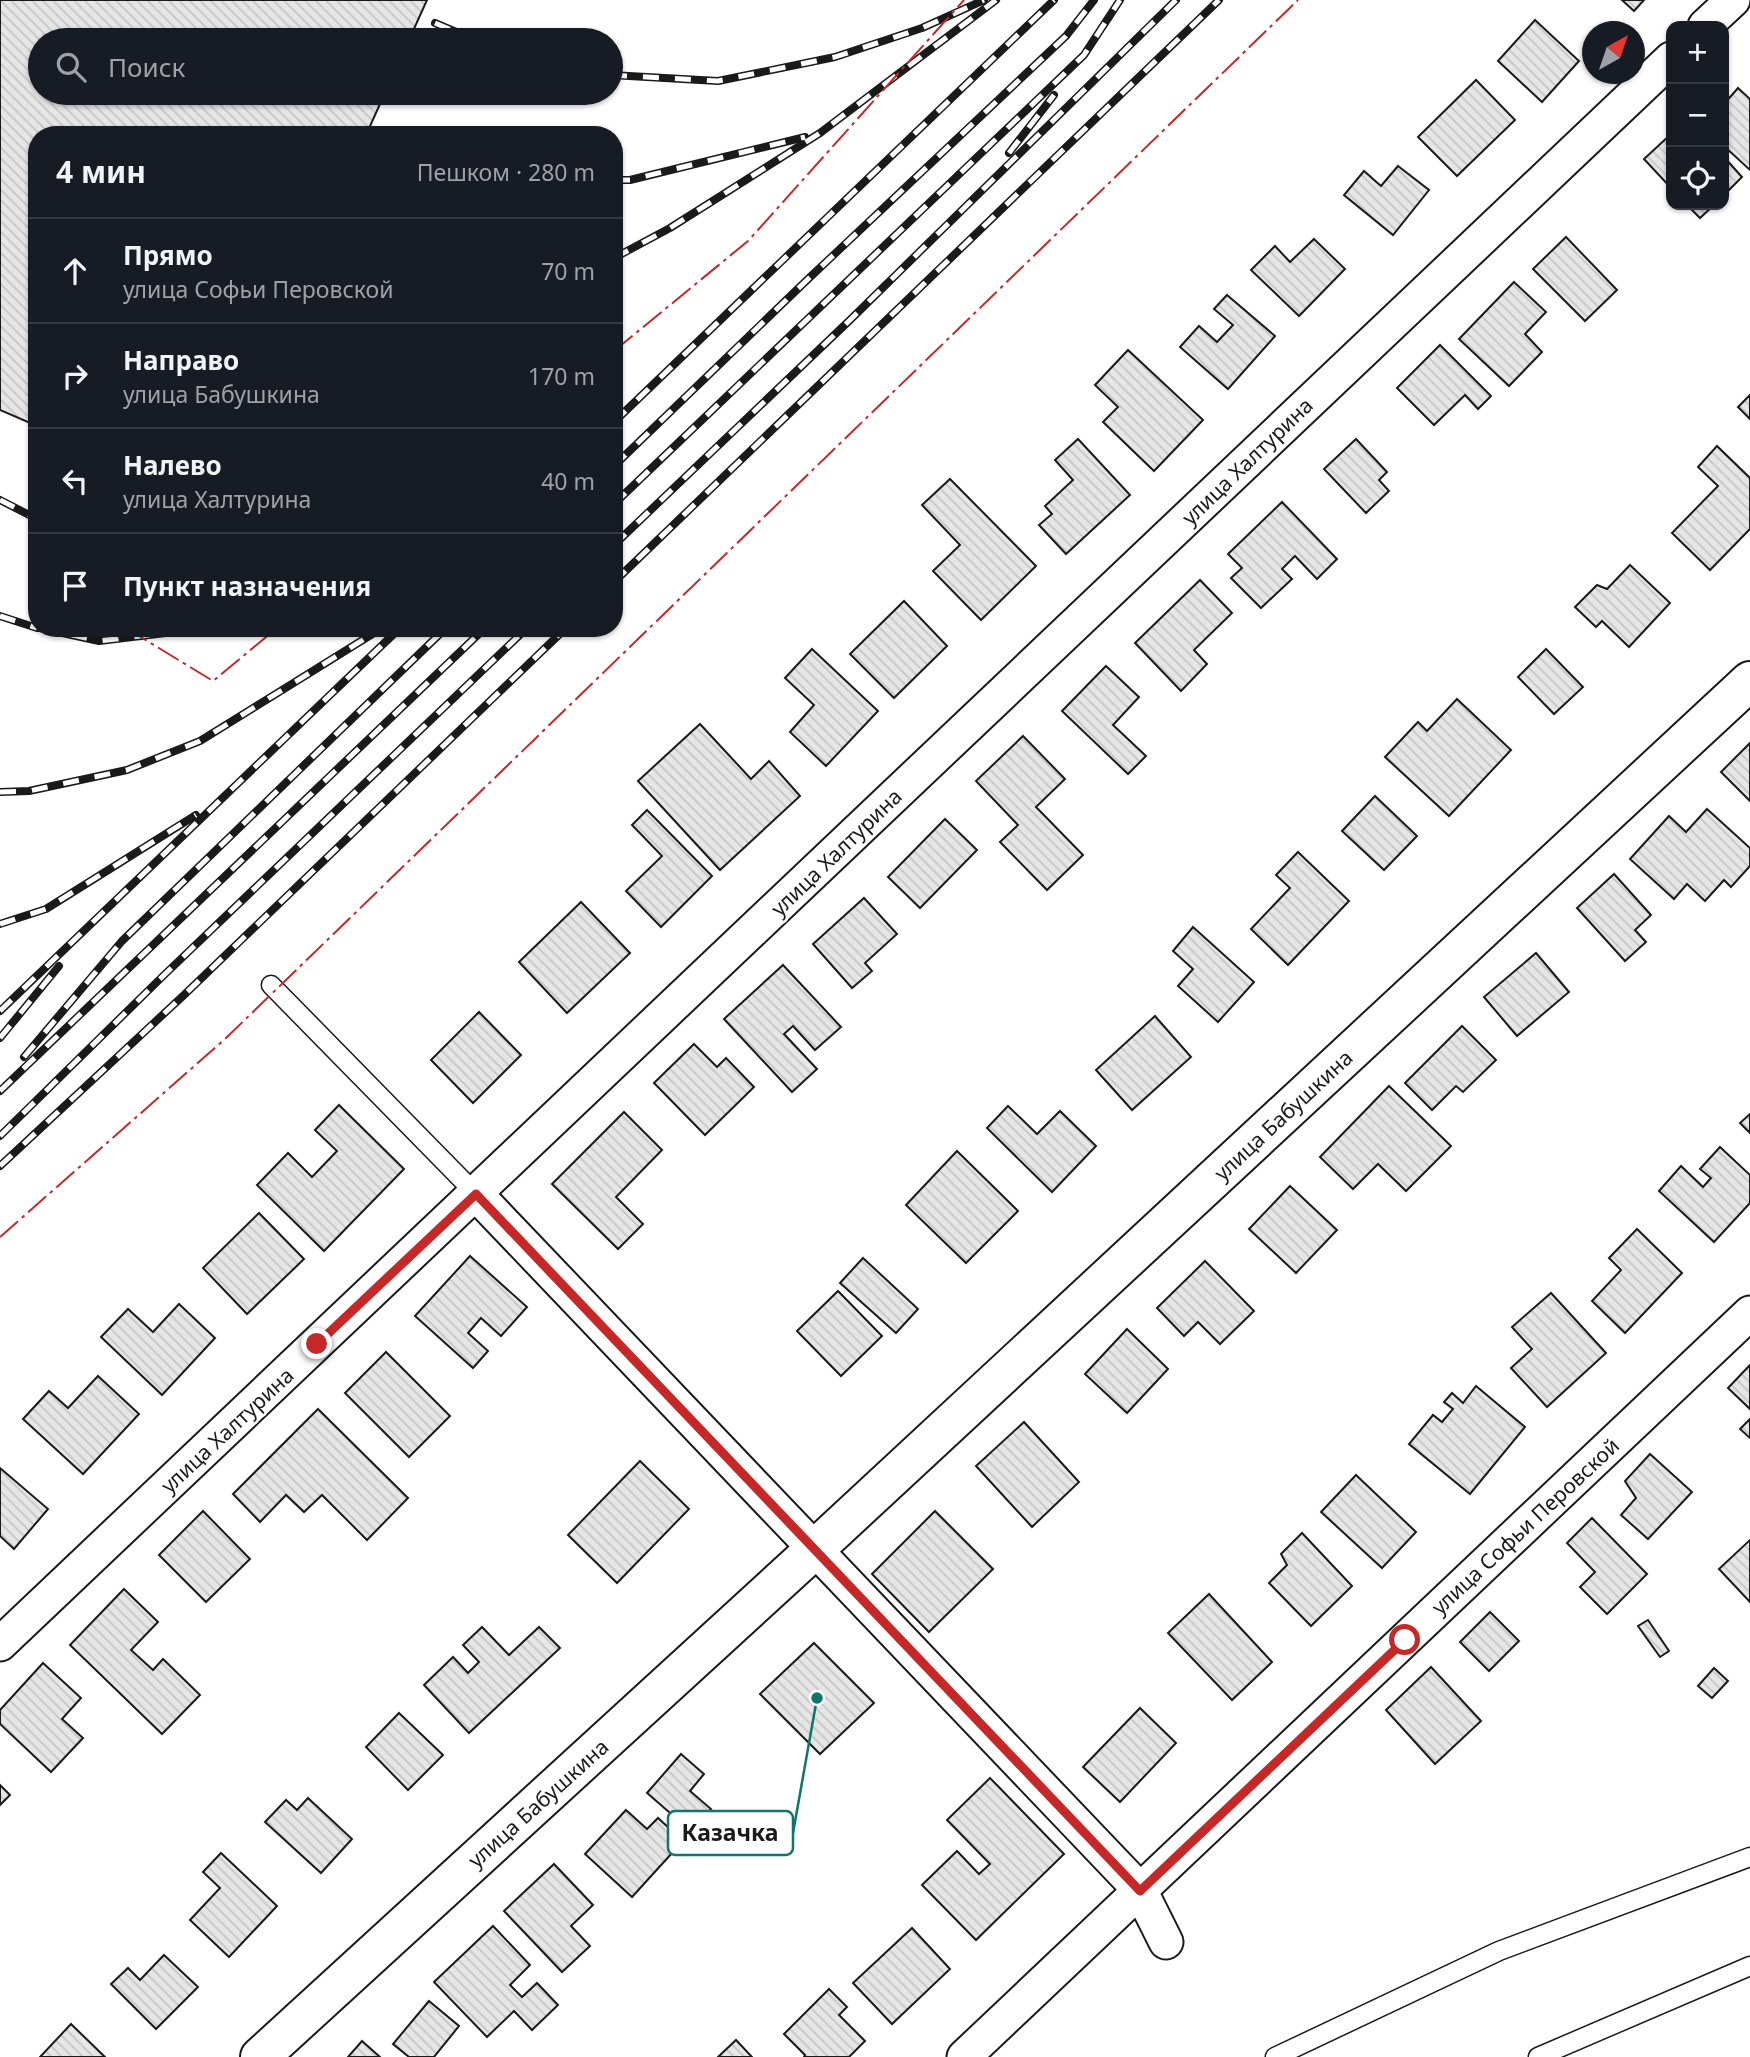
<!DOCTYPE html>
<html lang="ru">
<meta charset="utf-8">
<style>
body{margin:0;font-family:"Noto Sans",sans-serif;background:#242831;color:#f1f3f6}
.controls{position:absolute;right:21px;top:21px;display:grid;overflow:hidden;border-radius:14px;box-shadow:0 2px 5px #0004}
.controls button{width:63px;height:63px;display:grid;place-items:center;padding:0;border:0;border-bottom:2px solid #363941;background:#171b24;color:#f1f3f6;font:35px sans-serif}
.compass{position:absolute;left:1582px;top:21px;width:63px;height:63px;border-radius:50%;background:#171b24;box-shadow:0 2px 5px #0004;rotate:40deg}
.stop{position:absolute;width:21px;height:21px;margin:-16px;border:5px solid #c62828;border-radius:50%;background:#fff}
.stop.end{background:#c62828;border-color:#fff;box-shadow:0 2px 7px #0008}
.list{margin:0;padding:0;list-style:none}
h2{display:flex;justify-content:space-between;align-items:center;height:91px;margin:0;padding:0 28px;font-size:30px}
h2 small{font-size:23px;font-weight:400;color:#9ea1a6}
.list li{display:grid;grid-template-columns:46px 1fr auto;gap:21px;align-items:center;box-sizing:border-box;height:105px;padding:0 28px;border-top:2px solid #363941}
.list b{display:block;font-size:26px;white-space:nowrap}
.list p{margin:0;font-size:23px;white-space:nowrap;color:#9ea1a6}
.list em{font-size:23px;font-style:normal;color:#9ea1a6}
.icon{flex:none;width:38px;height:38px;fill:none;stroke:currentColor;stroke-width:2;stroke-linecap:round;stroke-linejoin:round}
.map{position:relative;flex:none;width:1750px;height:2057px;overflow:hidden}
.search{position:absolute;background:#171b24;box-shadow:0 2px 5px #0004;left:28px;top:28px;width:595px;height:77px;display:flex;align-items:center;gap:18px;box-sizing:border-box;padding:0 24px;border-radius:38px;color:#9ea1a6;font-size:26px}
.panel{position:absolute;background:#171b24;box-shadow:0 2px 5px #0004;left:28px;top:126px;width:595px;height:511px;border-radius:28px}
.map>svg:first-child{display:block}
.building{fill:url(#building-back-hatch);stroke:#1a1a1a;stroke-width:2}
.lines{fill:none;stroke-linecap:round;stroke-linejoin:round}
.service-casing{stroke:#1a1a1a;stroke-width:21}
.minor-casing{stroke:#1a1a1a;stroke-width:37}
.tertiary-casing{stroke:#1a1a1a;stroke-width:42}
.service{stroke:#fff;stroke-width:18}
.minor{stroke:#fff;stroke-width:33}
.tertiary{stroke:#fff;stroke-width:38}
.rail-casing{stroke:#1a1a1a;stroke-width:8}
.rail{stroke:#fff;stroke-width:5;stroke-dasharray:16;stroke-linecap:butt}
.power{stroke:#c62828;stroke-width:2;stroke-dasharray:24 5 3.5 5;stroke-linecap:butt}
.route{stroke:#c62828;stroke-width:9}
.labels{text-anchor:middle;dominant-baseline:central;stroke-width:5;stroke-linejoin:round;paint-order:stroke}
.street-label{font-size:21px;fill:#1a1a1a;stroke:#fff}
.leader{fill:none;stroke:#0f766e;stroke-width:2.5}
.callout-dot{fill:#0f766e;stroke:#fff;stroke-width:2.5}
.callout{fill:#fff;stroke:#0f766e;stroke-width:2.5}
.callout-label{font-size:23px;text-anchor:middle;font-weight:bold;fill:#1a1a1a}
</style>
<div class="map">
<svg width="1750" height="2057" viewBox="0 0 1750 2057">
<defs>
<pattern id="building-back-hatch" width="6" height="6" patternUnits="userSpaceOnUse" patternTransform="scale(1.75)"><rect width="6" height="6" fill="#e6e6e6"/><path d="M-1 5l2 2M0 0l6 6M5-1l2 2" fill="none" stroke="#c5c5c5"/></pattern>
</defs>
<rect width="100%" height="100%" fill="#fff"/>
<g class="building">
<polygon points="0,0 427,0 409,40 40,40 40,93 385,93 366,135 37,135 37,426 0,410"/>
<polygon points="1622,0 1644,0 1634,11"/>
<polygon points="1535,20 1579,61 1542,102 1498,61"/>
<polygon points="1476,80 1515,120 1457,176 1418,137"/>
<polygon points="1738,88 1750,99 1750,170 1724,146 1724,104"/>
<polygon points="1671,134 1671,188 1644,159"/>
<polygon points="1724,157 1742,177 1724,195"/>
<polygon points="1398,166 1429,190 1393,235 1344,195 1364,171 1381,186"/>
<polygon points="1687,205 1714,205 1700,218"/>
<polygon points="1566,237 1617,290 1585,321 1533,269"/>
<polygon points="1314,239 1345,269 1299,316 1251,270 1275,246 1290,262"/>
<polygon points="1514,282 1546,312 1525,334 1542,352 1509,386 1459,339"/>
<polygon points="1227,295 1275,336 1228,389 1180,347 1199,326 1217,342 1233,325 1214,309"/>
<polygon points="1440,345 1491,396 1478,409 1465,395 1434,425 1397,388"/>
<polygon points="1128,350 1203,420 1154,471 1103,422 1118,407 1095,385"/>
<polygon points="1750,395 1750,419 1738,407"/>
<polygon points="1078,439 1130,495 1066,554 1039,525 1052,514 1045,506 1073,480 1055,460"/>
<polygon points="1356,439 1387,472 1379,480 1389,491 1366,513 1324,469"/>
<polygon points="1717,446 1750,478 1750,529 1710,570 1672,533 1718,486 1698,467"/>
<polygon points="950,479 1036,566 981,620 933,571 960,545 922,505"/>
<polygon points="1282,502 1337,559 1317,579 1295,556 1282,569 1292,579 1261,608 1231,578 1242,568 1228,554"/>
<polygon points="1630,565 1670,603 1629,647 1602,621 1596,627 1575,607 1597,585 1607,589"/>
<polygon points="1200,580 1232,613 1194,650 1207,664 1181,691 1135,643"/>
<polygon points="904,601 947,646 894,698 850,654"/>
<polygon points="812,649 878,711 826,766 790,732 814,705 785,678"/>
<polygon points="1546,649 1583,687 1554,714 1518,677"/>
<polygon points="1106,666 1139,697 1113,725 1146,756 1128,774 1062,711"/>
<polygon points="1457,699 1511,750 1449,816 1385,757 1418,722 1427,731"/>
<polygon points="700,724 751,779 769,761 800,796 720,870 638,781"/>
<polygon points="1023,736 1065,779 1036,807 1083,855 1047,890 1000,842 1018,825 976,781"/>
<polygon points="1750,743 1750,801 1721,772"/>
<polygon points="1375,796 1417,836 1384,870 1342,831"/>
<polygon points="1707,809 1750,848 1750,866 1731,887 1724,880 1705,901 1687,884 1674,899 1630,859 1669,816 1686,832"/>
<polygon points="647,810 712,876 661,927 626,891 662,856 632,825"/>
<polygon points="945,819 977,850 920,908 888,877"/>
<polygon points="1298,852 1349,901 1288,965 1251,929 1290,888 1276,875"/>
<polygon points="1614,874 1651,915 1635,930 1646,942 1625,961 1577,908"/>
<polygon points="864,898 897,934 865,963 872,971 852,988 813,944"/>
<polygon points="581,902 630,953 567,1013 519,962"/>
<polygon points="1193,927 1254,982 1218,1022 1178,986 1193,969 1173,951"/>
<polygon points="1536,953 1569,992 1517,1036 1484,997"/>
<polygon points="783,965 841,1027 815,1050 793,1026 784,1034 817,1069 792,1092 724,1019"/>
<polygon points="479,1012 521,1055 473,1103 431,1060"/>
<polygon points="1155,1016 1191,1057 1132,1110 1096,1070"/>
<polygon points="1462,1026 1496,1060 1463,1092 1456,1086 1432,1110 1405,1083"/>
<polygon points="694,1044 717,1067 726,1058 754,1087 705,1135 654,1083"/>
<polygon points="1389,1086 1451,1146 1406,1191 1378,1164 1353,1189 1320,1157"/>
<polygon points="339,1105 404,1169 324,1251 257,1185 288,1153 312,1177 337,1151 315,1130"/>
<polygon points="1008,1106 1037,1134 1060,1111 1096,1146 1052,1192 987,1128"/>
<polygon points="624,1112 662,1150 616,1197 643,1224 618,1249 552,1184"/>
<polygon points="1750,1114 1750,1133 1740,1123"/>
<polygon points="1720,1147 1750,1175 1750,1203 1714,1242 1659,1191 1681,1166 1703,1187 1711,1178 1700,1169"/>
<polygon points="957,1151 1018,1211 966,1263 906,1205"/>
<polygon points="1290,1186 1337,1230 1296,1273 1249,1229"/>
<polygon points="259,1213 304,1259 247,1314 203,1268"/>
<polygon points="1637,1229 1682,1273 1625,1333 1592,1301 1621,1270 1609,1258"/>
<polygon points="470,1256 527,1307 501,1336 481,1318 468,1333 488,1351 473,1368 415,1316"/>
<polygon points="863,1258 918,1309 896,1333 840,1283"/>
<polygon points="1205,1261 1254,1311 1220,1344 1198,1322 1184,1336 1157,1308"/>
<polygon points="838,1291 882,1336 841,1376 797,1331"/>
<polygon points="1551,1293 1606,1353 1547,1407 1511,1368 1532,1349 1512,1327"/>
<polygon points="179,1304 215,1338 162,1395 101,1337 128,1309 153,1332"/>
<polygon points="1127,1329 1168,1369 1127,1413 1085,1374"/>
<polygon points="386,1352 450,1416 409,1457 345,1393"/>
<polygon points="1750,1365 1750,1409 1728,1388"/>
<polygon points="98,1376 139,1414 83,1474 23,1419 49,1391 68,1408"/>
<polygon points="1476,1386 1525,1427 1470,1494 1409,1444 1433,1415 1442,1422 1453,1409 1444,1402 1452,1393 1463,1403"/>
<polygon points="318,1409 408,1498 367,1540 322,1495 304,1512 286,1495 260,1522 233,1494"/>
<polygon points="1750,1419 1750,1438 1740,1429"/>
<polygon points="1024,1422 1079,1482 1032,1527 976,1466"/>
<polygon points="1650,1454 1692,1492 1648,1539 1621,1515 1636,1498 1625,1481"/>
<polygon points="640,1461 689,1509 617,1583 568,1535"/>
<polygon points="0,1468 48,1509 14,1549 0,1536"/>
<polygon points="1356,1475 1416,1532 1382,1568 1321,1512"/>
<polygon points="203,1511 250,1559 206,1602 159,1555"/>
<polygon points="935,1511 993,1569 929,1632 872,1574"/>
<polygon points="1592,1518 1647,1574 1607,1614 1580,1587 1595,1572 1567,1543"/>
<polygon points="1302,1533 1352,1586 1311,1626 1269,1583 1287,1565 1281,1554"/>
<polygon points="1750,1540 1750,1602 1719,1569"/>
<polygon points="124,1589 158,1622 131,1650 153,1670 163,1659 200,1695 162,1734 70,1645"/>
<polygon points="1209,1594 1272,1662 1232,1700 1168,1633"/>
<polygon points="1490,1612 1519,1641 1489,1671 1460,1642"/>
<polygon points="1648,1620 1669,1651 1660,1657 1638,1626"/>
<polygon points="482,1627 509,1655 539,1627 560,1648 469,1733 424,1685 453,1657 468,1673 479,1662 463,1645"/>
<polygon points="814,1643 874,1703 820,1754 760,1694"/>
<polygon points="43,1663 81,1698 62,1719 83,1738 51,1772 0,1724 0,1710"/>
<polygon points="1431,1667 1481,1721 1435,1764 1386,1710"/>
<polygon points="1714,1668 1728,1681 1712,1698 1698,1686"/>
<polygon points="1140,1708 1176,1743 1120,1802 1083,1767"/>
<polygon points="399,1713 443,1755 408,1790 366,1747"/>
<polygon points="681,1754 704,1774 690,1791 711,1809 692,1832 647,1793"/>
<polygon points="990,1778 1064,1854 976,1940 922,1885 957,1851 979,1874 990,1864 947,1820"/>
<polygon points="0,1785 10,1795 0,1805"/>
<polygon points="308,1798 352,1839 321,1873 265,1822 286,1800 297,1810"/>
<polygon points="626,1810 647,1829 658,1818 683,1841 632,1897 585,1854"/>
<polygon points="221,1853 277,1906 229,1957 190,1920 220,1888 203,1872"/>
<polygon points="554,1864 593,1905 571,1926 590,1946 562,1972 504,1911"/>
<polygon points="493,1926 530,1965 510,1985 522,1997 537,1983 558,2005 532,2030 514,2011 487,2037 434,1982"/>
<polygon points="912,1928 950,1969 892,2024 853,1983"/>
<polygon points="164,1955 198,1987 156,2029 111,1984 128,1968 140,1980"/>
<polygon points="829,1989 847,2007 839,2015 865,2041 849,2057 804,2057 805,2055 784,2034"/>
<polygon points="429,2001 459,2026 434,2057 409,2057 393,2044"/>
<polygon points="71,2024 105,2057 40,2057"/>
<polygon points="736,2040 752,2057 718,2057"/>
<polygon points="362,2041 380,2057 348,2057"/>
</g>
<g class="lines">
<defs>
<g id="service">
<polyline points="271,985 476,1194"/>
<polyline points="1275,2057 1499,1951 1750,1857"/>
<polyline points="1538,2057 1750,1966"/>
</g>
<g id="minor">
<polyline points="1705,26 1733,0"/>
<polyline points="476,1194 1140,1890 1166,1942"/>
<polyline points="0,1644 1671,59"/>
<polyline points="964,2057 1750,1313"/>
</g>
<polyline id="tertiary" points="260,2057 815,1549 1750,681"/>
</defs>
<use href="#service" class="service-casing"/>
<use href="#minor" class="minor-casing"/>
<use href="#tertiary" class="tertiary-casing"/>
<use href="#service" class="service"/>
<use href="#minor" class="minor"/>
<use href="#tertiary" class="tertiary"/>
<defs>
<g id="rail">
<polyline points="435,23 475,40"/>
<polyline points="611,75 718,81 835,57 922,28 984,0"/>
<polyline points="1009,153 1054,95"/>
<polyline points="614,180 630,180 805,137"/>
<polyline points="614,258 670,228 820,133 996,0"/>
<polyline points="614,422 1054,0"/>
<polyline points="614,466 807,280 1066,36 1094,0"/>
<polyline points="0,500 37,519"/>
<polyline points="614,504 1084,55 1120,0"/>
<polyline points="614,545 850,320 1176,0"/>
<polyline points="614,582 1219,0"/>
<polyline points="0,616 37,628"/>
<polyline points="40,628 99,641 207,628"/>
<polyline points="0,792 29,791 127,770 200,741 382,628"/>
<polyline points="0,924 46,909 196,815"/>
<polyline points="0,1011 400,628"/>
<polyline points="0,1038 59,966"/>
<polyline points="24,1057 122,941 446,628"/>
<polyline points="0,1091 485,628"/>
<polyline points="0,1136 162,977 527,628"/>
<polyline points="0,1166 184,995 566,628"/>
</g>
</defs>
<use href="#rail" class="rail-casing"/>
<use href="#rail" class="rail"/>
<g class="power">
<polyline points="614,351 748,241 964,0"/>
<polyline points="126,628 213,681 277,628"/>
<polyline points="0,1237 225,1039 1298,0"/>
</g>
</g>
<g class="lines">
<polyline class="route" points="317,1344 476,1194 1140,1891 1405,1640"/>
</g>
<g class="labels">
<g class="street-label">
<text transform="translate(1247 461) rotate(-44)">улица Халтурина</text>
<text transform="translate(836 852) rotate(-44)">улица Халтурина</text>
<text transform="translate(1283 1115) rotate(-43)">улица Бабушкина</text>
<text transform="translate(227 1430) rotate(-43)">улица Халтурина</text>
<text transform="translate(1525 1526) rotate(-43)">улица Софьи Перовской</text>
<text transform="translate(538 1803) rotate(-42)">улица Бабушкина</text>
</g>
</g>
<path class="leader" d="M817 1698L793 1833"/>
<circle class="callout-dot" cx="817" cy="1698" r="7"/>
<rect class="callout" x="668" y="1811" width="125" height="44" rx="7"/>
<g class="callout-label">
<text x="730" y="1841">Казачка</text>
</g>
</svg>
<div class="controls">
<button>+</button>
<button>−</button>
<button><svg class="icon" aria-label="locate" viewBox="0 0 24 24"><circle cx="12" cy="12" r="6"/><path d="M12 2v4M12 18v4M2 12h4M18 12h4"/></svg></button>
</div>
<svg class="compass" viewBox="-18 -18 36 36"><path d="M0-13l5 13h-10z" fill="#e53935"/><path d="M0 13l5-13h-10z" fill="#9ea1a6"/></svg>
<div class="stop" style="left:1405px;top:1640px"></div>
<div class="stop end" style="left:317px;top:1344px"></div>
<div class="search"><svg class="icon" aria-label="search" viewBox="0 0 24 24"><circle cx="10" cy="10" r="6"/><path d="M15 15l6 6"/></svg>Поиск</div>
<section class="panel">
<h2>4 мин<small>Пешком · 280 m</small></h2>
<ul class="list">
<li><svg class="icon" aria-label="ahead" viewBox="0 0 24 24"><path d="M12 20V5M6 11l6-6 6 6"/></svg><div><b>Прямо</b><p>улица Софьи Перовской</p></div><em>70 m</em></li>
<li><svg class="icon" aria-label="right" viewBox="0 0 24 24"><path d="M7 20v-9h11M14 6l5 5-5 5"/></svg><div><b>Направо</b><p>улица Бабушкина</p></div><em>170 m</em></li>
<li><svg class="icon" aria-label="left" viewBox="0 0 24 24"><path d="M17 20v-9H6M10 6l-5 5 5 5"/></svg><div><b>Налево</b><p>улица Халтурина</p></div><em>40 m</em></li>
<li><svg class="icon" aria-label="arrive" viewBox="0 0 24 24"><path d="M6 21V4h12l-3 4 3 4H6"/></svg><div><b>Пункт назначения</b></div></li>
</ul>
</section>
</div>
